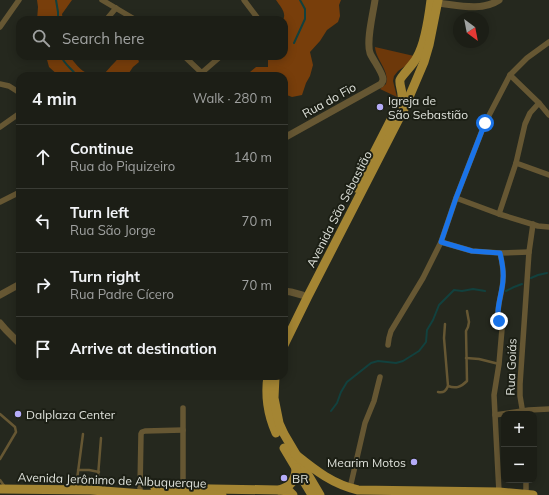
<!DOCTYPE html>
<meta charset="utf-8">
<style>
body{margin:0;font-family:Mulish,sans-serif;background:#292b23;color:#f1f3f6}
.controls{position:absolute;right:12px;bottom:12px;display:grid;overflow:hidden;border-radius:8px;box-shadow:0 2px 10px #0003}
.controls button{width:36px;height:36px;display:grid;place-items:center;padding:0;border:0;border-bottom:1px solid #3a3c35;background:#1c1e16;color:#f1f3f6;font:20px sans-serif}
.compass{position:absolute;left:453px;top:12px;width:36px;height:36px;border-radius:50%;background:#1c1e16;box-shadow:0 2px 10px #0003;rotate:148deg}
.stop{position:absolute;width:12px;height:12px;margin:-9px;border:3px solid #1a73e8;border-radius:50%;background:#fff}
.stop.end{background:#1a73e8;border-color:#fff;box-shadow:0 1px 4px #0008}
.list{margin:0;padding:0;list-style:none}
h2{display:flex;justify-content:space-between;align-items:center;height:52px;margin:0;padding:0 16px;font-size:17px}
h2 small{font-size:13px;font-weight:400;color:#a0a2a1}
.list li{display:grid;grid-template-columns:26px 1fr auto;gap:12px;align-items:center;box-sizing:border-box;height:64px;padding:0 16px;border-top:1px solid #3a3c35}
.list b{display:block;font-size:15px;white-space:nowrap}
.list p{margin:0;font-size:13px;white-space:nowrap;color:#a0a2a1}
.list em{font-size:13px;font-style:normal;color:#a0a2a1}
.icon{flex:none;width:22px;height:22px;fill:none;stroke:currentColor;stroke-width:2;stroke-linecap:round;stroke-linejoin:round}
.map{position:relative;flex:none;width:549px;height:495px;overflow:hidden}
.search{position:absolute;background:#1c1e16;box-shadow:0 2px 10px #0003;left:16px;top:16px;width:272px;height:44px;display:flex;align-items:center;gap:10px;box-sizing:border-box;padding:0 14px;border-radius:12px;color:#a0a2a1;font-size:15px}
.panel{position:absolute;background:#1c1e16;box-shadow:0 2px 10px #0003;left:16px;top:72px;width:272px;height:308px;border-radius:12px}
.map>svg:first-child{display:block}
.green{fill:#6d380a}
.forest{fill:#783e0b}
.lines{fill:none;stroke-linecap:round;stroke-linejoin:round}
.stream{stroke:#12413e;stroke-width:2}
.service{stroke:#665733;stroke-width:2.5}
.minor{stroke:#665733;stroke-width:5.5}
.tertiary{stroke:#665733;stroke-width:7}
.primary{stroke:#a48533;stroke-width:9}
.route{stroke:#1a73e8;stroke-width:5}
.poi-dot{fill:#b5acf8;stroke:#1c1f15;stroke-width:1.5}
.labels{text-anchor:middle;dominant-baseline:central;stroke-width:4;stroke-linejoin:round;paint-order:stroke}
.street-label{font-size:12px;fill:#dfe2db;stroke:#1c1f15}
.poi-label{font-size:12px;fill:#dfe2db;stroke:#1c1f15;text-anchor:start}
</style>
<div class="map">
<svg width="549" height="495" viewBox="0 0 549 495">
<rect width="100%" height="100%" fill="#25281e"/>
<path class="green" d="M375,47L414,56L408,64L398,71L394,76L393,81L397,97L380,89L386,84C390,71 376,60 375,47Z"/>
<g class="forest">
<polygon points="37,0 72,0 62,14 63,20 37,20 38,7"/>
<path d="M276,0H341L339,5L340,16L338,22L327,30L320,41L310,52L313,65L310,76L306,83L302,95L292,97L284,94V76H251L250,72L256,67H268V60L267,56H284V20H283C287,13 280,6 276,0Z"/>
<path d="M46,56H69C81,70 84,76 103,75C106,72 119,57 121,56C126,55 133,56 137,56L139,62L133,67L127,76H59L49,67Z"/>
</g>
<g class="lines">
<g class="stream">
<polyline points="56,0 58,12 58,20"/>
<polyline points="294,43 305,19 305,9 300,0"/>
<path d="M61,56C64,64 72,69 77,76"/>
<polyline points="531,278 538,275 547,273"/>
<polyline points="506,291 514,287 522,284"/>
<polyline points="331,411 337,403 341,392 347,382 371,363 378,361 396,363 403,361 419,351 426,342 427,330 433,320 439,305 454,290 462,291 473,289 485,291"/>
</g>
<g class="service">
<path d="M445,324L444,338L448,386C456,389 461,387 467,381L466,331L468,327L469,322L467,311"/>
<polyline points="466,358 479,359 499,364"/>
<path d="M438,392C444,393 446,391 448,386"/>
<polyline points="0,414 15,427 16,432 0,459"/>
<polyline points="78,470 89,470 99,472"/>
<polyline points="0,480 5,487"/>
<polyline points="76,487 83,434"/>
<polyline points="97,489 101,438"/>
</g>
<g class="minor">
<polyline points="102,0 136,20"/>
<polyline points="244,0 259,20"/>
<polyline points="106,20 116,8"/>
<polyline points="0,27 19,0"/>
<polyline points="184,56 205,76"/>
<polyline points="510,75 539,103 549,115"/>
<polyline points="198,76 221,56"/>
<polyline points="0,84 9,86 20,93"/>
<polyline points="0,127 20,113"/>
<polyline points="516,163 549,175"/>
<polyline points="456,198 499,214 538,226 549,227"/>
<polyline points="0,202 20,192"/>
<polyline points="499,214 516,163 525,124 530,113 539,103"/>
<polyline points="441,242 472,251 500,253 529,252"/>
<polyline points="388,345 389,338 391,331 423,278 441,242 456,198 485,123 510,75 527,58 549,42"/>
<polyline points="523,414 520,396 520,384 529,252 533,224"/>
<polyline points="495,415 529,410 549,409"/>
<polyline points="140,488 141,434 142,432 145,431 183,430"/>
<polyline points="183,488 183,408"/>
<polyline points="350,488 365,423 374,401 380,377"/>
<path d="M499,492L495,415L494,395L499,364L502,329C502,324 498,321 498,317C497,304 503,291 503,279C504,270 502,262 500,253"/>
<polyline points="526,494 526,480"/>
</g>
<g class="tertiary">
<path d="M437,3C457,5 481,12 499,0"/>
<path d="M284,138L381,84C382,82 383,82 383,79C383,73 373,60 370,53C366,41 373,14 375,0"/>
<polyline points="284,291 291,292 302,295"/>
<polyline points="0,295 20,284"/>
<polyline points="0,323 6,330 20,344"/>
</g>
<g class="primary">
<path d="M356,188L402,98C403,92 399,85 400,80C401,76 414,64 417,57C425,44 429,16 431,0"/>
<polyline points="284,345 308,296 404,109 424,62 429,45 438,0"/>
<path d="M268,376C265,396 268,415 276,433"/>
<polyline points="275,376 274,398 279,423 284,434 320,495"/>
<polyline points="284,448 312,495"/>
<path d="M295,454C315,470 332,484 358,490L499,492L533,495"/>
<polyline points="155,488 278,490 289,491 293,495"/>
<polyline points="0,489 91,490 143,494 222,495"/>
<path d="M279,490C291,487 296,479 296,468"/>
</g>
</g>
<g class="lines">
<path class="route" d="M485,123L456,198L441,242L472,251L500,253C502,262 504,270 503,279C503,291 495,310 499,321"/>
</g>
<g class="poi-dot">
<circle cx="380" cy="107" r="4"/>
<circle cx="18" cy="414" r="4"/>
<circle cx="414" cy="462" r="4"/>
<circle cx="284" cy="478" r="4"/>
</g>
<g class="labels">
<g class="street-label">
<text transform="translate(329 100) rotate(-29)">Rua do Fio</text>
<text transform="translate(339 209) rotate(-63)">Avenida São Sebastião</text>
<text transform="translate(511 367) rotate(-88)">Rua Goiás</text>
<text transform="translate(112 480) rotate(2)">Avenida Jerônimo de Albuquerque</text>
</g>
<g class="poi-label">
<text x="388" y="100">Igreja de<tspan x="388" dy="14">São Sebastião</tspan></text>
<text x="26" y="414">Dalplaza Center</text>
<text x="406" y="462" text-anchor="end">Mearim Motos</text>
<text x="292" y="478">BR</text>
</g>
</g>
</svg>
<div class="controls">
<button>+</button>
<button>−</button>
</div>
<svg class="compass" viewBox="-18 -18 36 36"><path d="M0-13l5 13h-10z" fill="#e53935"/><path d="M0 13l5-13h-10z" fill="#a0a2a1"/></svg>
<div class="stop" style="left:485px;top:123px"></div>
<div class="stop end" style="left:499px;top:321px"></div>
<div class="search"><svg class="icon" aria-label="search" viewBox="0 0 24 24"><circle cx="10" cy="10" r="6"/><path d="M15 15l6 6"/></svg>Search here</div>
<section class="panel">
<h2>4 min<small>Walk · 280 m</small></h2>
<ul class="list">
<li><svg class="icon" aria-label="ahead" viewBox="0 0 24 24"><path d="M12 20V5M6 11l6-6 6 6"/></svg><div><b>Continue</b><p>Rua do Piquizeiro</p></div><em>140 m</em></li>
<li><svg class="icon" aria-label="left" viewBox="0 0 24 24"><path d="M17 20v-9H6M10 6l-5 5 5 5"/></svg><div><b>Turn left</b><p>Rua São Jorge</p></div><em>70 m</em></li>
<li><svg class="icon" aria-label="right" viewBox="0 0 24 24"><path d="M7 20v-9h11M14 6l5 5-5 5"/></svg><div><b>Turn right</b><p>Rua Padre Cícero</p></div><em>70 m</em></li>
<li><svg class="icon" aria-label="arrive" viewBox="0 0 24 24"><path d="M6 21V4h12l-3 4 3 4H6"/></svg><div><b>Arrive at destination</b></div></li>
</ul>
</section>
</div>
